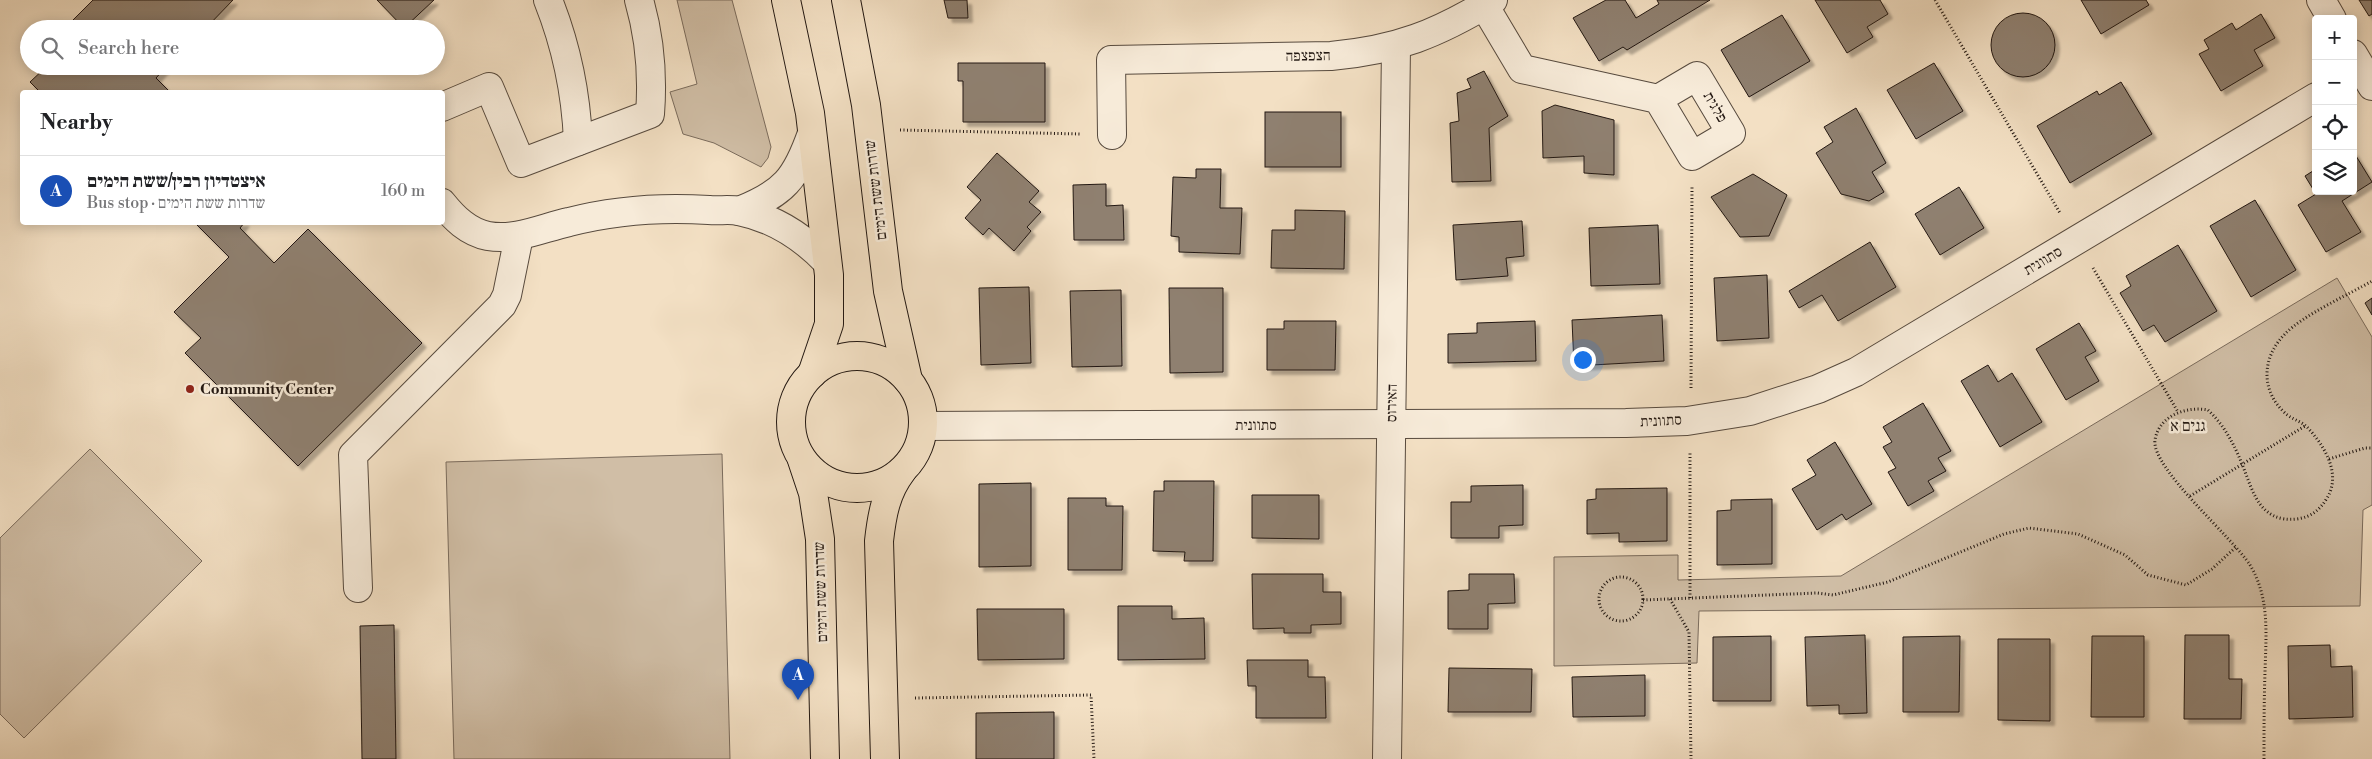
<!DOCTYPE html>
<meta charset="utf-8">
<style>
body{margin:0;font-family:"Libre Bodoni","Frank Ruhl Libre",serif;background:#f2f2f2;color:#202124}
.controls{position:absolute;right:15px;top:15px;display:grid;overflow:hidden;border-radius:5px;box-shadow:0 2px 12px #0003}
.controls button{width:45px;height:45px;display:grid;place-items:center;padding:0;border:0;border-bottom:1px solid #e0e0e0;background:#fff;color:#202124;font:25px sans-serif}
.you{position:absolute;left:1582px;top:359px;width:18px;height:18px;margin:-12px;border:4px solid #fff;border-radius:50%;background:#1a73e8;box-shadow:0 0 0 8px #1a73e833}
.badge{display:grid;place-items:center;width:32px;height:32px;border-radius:50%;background:#8f2418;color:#fff;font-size:16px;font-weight:700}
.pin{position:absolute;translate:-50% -41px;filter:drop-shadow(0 1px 2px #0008)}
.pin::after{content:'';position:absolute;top:26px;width:18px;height:15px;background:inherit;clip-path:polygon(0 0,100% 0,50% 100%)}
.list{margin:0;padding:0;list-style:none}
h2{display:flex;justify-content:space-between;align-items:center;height:65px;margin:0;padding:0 20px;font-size:21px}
h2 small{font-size:16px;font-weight:400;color:#757577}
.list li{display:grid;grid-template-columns:32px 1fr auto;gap:15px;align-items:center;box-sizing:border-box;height:70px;padding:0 20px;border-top:1px solid #e0e0e0}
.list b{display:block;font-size:19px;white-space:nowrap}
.list p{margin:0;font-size:16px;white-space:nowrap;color:#757577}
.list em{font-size:16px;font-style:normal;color:#757577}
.icon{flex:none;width:28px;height:28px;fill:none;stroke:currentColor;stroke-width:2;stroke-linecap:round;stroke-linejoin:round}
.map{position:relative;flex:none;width:2372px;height:759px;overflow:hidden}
.search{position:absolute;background:#fff;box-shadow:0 2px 12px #0003;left:20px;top:20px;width:425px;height:55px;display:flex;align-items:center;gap:12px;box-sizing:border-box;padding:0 18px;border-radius:28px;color:#757577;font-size:19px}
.panel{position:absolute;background:#fff;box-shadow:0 2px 12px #0003;left:20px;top:90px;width:425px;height:135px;border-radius:5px}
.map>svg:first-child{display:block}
.green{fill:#d0bea6;stroke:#7a6b5c}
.building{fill:#8f806f;stroke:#231812;filter:url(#shadow)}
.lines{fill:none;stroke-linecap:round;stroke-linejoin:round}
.minor-casing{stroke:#574a3e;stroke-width:30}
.major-casing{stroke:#231812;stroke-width:30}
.path{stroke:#231812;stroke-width:3;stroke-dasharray:1 2.5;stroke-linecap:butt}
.minor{stroke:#f7ebd9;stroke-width:28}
.major{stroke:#f3e0c4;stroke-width:28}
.poi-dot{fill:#8f2418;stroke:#f7ebd9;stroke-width:2}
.labels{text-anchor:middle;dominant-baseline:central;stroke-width:5;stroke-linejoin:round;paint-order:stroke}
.street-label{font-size:15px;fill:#231812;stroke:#f7ebd9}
.poi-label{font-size:15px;font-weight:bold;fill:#231812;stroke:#f7ebd9;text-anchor:start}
.neighbourhood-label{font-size:16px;fill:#231812;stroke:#f7ebd9}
</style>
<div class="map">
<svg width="2372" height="759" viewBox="0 0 2372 759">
<defs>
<filter id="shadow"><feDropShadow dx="4.5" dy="4.5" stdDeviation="1" flood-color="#0004"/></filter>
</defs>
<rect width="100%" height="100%" fill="#f3e0c4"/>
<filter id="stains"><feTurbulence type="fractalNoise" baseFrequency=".004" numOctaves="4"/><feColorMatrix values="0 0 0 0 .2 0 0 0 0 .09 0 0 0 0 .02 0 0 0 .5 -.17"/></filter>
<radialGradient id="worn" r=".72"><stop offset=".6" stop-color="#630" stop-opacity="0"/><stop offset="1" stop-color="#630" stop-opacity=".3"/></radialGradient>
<g class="green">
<polygon points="677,0 732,0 771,147 768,158 761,167 714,143 683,134 670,92 697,84"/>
<polygon points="2337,278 2372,337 2372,505 2363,510 2360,606 1699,611 1697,663 1554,666 1554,557 1678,555 1678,580 1841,576"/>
<polygon points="90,449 202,561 24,738 0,714 0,538"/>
<polygon points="722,454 730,759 454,759 446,462"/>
</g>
<g class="building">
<polygon points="93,0 233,0 205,29 64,29"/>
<polygon points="377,0 434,0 404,28"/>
<polygon points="944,0 967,0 968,18 948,18"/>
<polygon points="1606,0 1625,0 1636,18 1659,4 1657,0 1710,0 1627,50 1623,47 1599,61 1573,18"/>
<polygon points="1815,0 1880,0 1888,14 1867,27 1873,37 1847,53"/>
<polygon points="2081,0 2146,0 2149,5 2101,34"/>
<polygon points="2359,0 2372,0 2372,14 2369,16"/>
<circle cx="2023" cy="45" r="32"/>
<polygon points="2261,14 2275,38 2254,50 2263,66 2221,91 2199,54 2209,49 2204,40 2232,23 2236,30"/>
<polygon points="1782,15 1810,61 1749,97 1721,50"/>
<polygon points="958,63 1045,63 1045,122 963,122 963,81 958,81"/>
<polygon points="1934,63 1963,111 1916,139 1887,90"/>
<polygon points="47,66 64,68 66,66 167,66 156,78 170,92 40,92 30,82"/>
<polygon points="1484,71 1508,116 1489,128 1491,181 1452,182 1450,123 1459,121 1457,93 1471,88 1467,79"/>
<polygon points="2121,82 2152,134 2070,183 2037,126 2097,91 2099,95"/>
<polygon points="1555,105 1614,120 1614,175 1584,173 1584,156 1543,158 1542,111"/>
<polygon points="1856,108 1886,163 1872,172 1884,192 1869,201 1841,194 1816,153 1833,142 1824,127"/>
<rect x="1265" y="112" width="76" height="55"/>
<polygon points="2353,151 2372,182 2342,201 2361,232 2326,252 2298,205 2316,194 2305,176 2316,169 2316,191 2353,191"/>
<polygon points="997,153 1039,191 1029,202 1041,212 1027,227 1031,231 1014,251 989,228 983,235 965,218 981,200 967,187"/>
<polygon points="1196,169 1221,169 1220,208 1242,208 1240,254 1179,252 1179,237 1171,236 1173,177 1196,178"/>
<polygon points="1753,174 1787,195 1769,236 1740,237 1711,197"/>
<polygon points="1106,184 1106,206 1123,205 1124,240 1074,240 1073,185"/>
<polygon points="1959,187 1984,228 1940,255 1915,214"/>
<polygon points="2255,200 2296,270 2251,297 2210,226"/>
<polygon points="1295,210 1345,211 1344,269 1271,268 1272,230 1295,230"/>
<polygon points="1522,221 1524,256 1506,258 1508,276 1456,280 1453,225"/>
<polygon points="194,222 245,222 240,228 274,263 308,229 422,343 298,466 185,353 201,338 174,312 229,257"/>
<polygon points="1658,225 1660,284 1591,286 1589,228"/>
<polygon points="1870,242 1896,287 1838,321 1822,295 1799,308 1789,291"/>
<polygon points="2178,245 2217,311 2165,342 2154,325 2143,331 2120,293 2131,286 2126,276"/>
<polygon points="1767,275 1769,338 1717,341 1714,278"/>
<polygon points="1029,287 1031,363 981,365 979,288"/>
<polygon points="1169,288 1223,288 1223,372 1170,373"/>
<polygon points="1121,290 1122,366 1072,367 1070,291"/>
<polygon points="2372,298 2372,315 2365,303"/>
<polygon points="1662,315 1664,361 1574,366 1572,320"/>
<polygon points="1284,321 1336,321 1335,370 1267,370 1267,329 1284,329"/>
<polygon points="1535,321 1536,361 1448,363 1448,334 1477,333 1477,323"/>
<polygon points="2079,323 2096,351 2085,357 2099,381 2066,400 2036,349"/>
<polygon points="1988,365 1998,382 2012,373 2042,422 2000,447 1961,381"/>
<polygon points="1923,403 1951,451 1938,458 1946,471 1928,481 1934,491 1908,506 1888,472 1896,468 1883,447 1892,442 1883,427"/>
<polygon points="1835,442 1872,504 1846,520 1842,514 1817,530 1792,489 1816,475 1807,460"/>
<polygon points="1164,481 1214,481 1213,561 1184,561 1185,552 1153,551 1154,491 1164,491"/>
<polygon points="1031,483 1031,566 979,567 979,484"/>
<polygon points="1523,485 1523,525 1499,526 1499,538 1451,538 1451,502 1471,502 1471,486"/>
<polygon points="1667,488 1667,541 1619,542 1619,533 1587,534 1587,500 1596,499 1596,489"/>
<polygon points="1252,495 1319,495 1319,539 1252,538"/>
<polygon points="1068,498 1106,498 1106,506 1123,506 1122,570 1068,570"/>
<polygon points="1772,499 1772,564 1717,565 1717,511 1731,510 1731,500"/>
<polygon points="1252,574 1323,574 1323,592 1341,592 1341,624 1311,625 1311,633 1284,633 1284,628 1253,629"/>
<polygon points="1469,574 1514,574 1515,603 1488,604 1488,629 1448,629 1448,591 1469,590"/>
<polygon points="1118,606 1172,606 1172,619 1204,618 1205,659 1118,660"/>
<polygon points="977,609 1064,609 1064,659 978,660"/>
<polygon points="394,625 396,759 362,759 360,626"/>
<polygon points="1865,635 1867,713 1839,714 1839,705 1807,706 1805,637"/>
<polygon points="2185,635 2229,635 2229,679 2242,679 2241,719 2184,719"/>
<polygon points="1771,636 1771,701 1713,701 1713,637"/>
<polygon points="1960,636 1959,712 1903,712 1903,637"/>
<polygon points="2092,636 2144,636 2144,717 2091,717"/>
<polygon points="1998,639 2050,639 2050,721 1998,720"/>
<polygon points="2330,645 2331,667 2352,666 2353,717 2289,719 2288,646"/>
<polygon points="1247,660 1308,660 1308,677 1325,677 1326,718 1256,718 1256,686 1248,686"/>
<polygon points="1449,668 1532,669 1531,712 1448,712"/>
<polygon points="1645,675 1645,716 1573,717 1572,677"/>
<polygon points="1054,712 1054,759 976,759 976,713"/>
</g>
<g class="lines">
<defs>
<g id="minor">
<path d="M548,0C566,45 576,93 578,141"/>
<polyline points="2321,0 2332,19"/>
<polyline points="1484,5 1522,69 1658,99 1697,76 1731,133 1692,156 1658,99"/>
<polyline points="2353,54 2372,86"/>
<path d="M442,107L489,87L521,163L650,114C653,75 650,38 639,0"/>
<path d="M1112,135L1111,60L1331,56C1397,50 1437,34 1493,0"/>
<path d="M442,203C454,218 468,232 488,236C516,241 542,228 569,222C615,210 662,207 709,210C719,211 730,209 739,211C774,218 803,237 827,262"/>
<path d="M739,211C784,193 796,179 812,133"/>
<polyline points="923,426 1626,423 1687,421 1750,411 1818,389 1856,372 2316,97"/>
<polyline points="358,588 353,455 502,305 507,295 519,236"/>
<polyline points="1387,759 1396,46"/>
</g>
<g id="major">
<polyline points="786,0 810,113 829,275 829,324 812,374"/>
<polyline points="846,0 866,105 888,291 908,380"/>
<circle cx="857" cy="422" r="66"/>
<polyline points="802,460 813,493 820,539 825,759"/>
<path d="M885,759L879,541C882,514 886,492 902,471"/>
</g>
</defs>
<use href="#minor" class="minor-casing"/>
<use href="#major" class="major-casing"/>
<g class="path">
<polyline points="1935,0 2060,213"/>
<polyline points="900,130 1081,134"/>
<polyline points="2093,268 2178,412"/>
<polyline points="1691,388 1692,186"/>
<polyline points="2329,459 2365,448 2372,448"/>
<polyline points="2190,496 2305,426"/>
<circle cx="1621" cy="599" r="22"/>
<polyline points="1690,598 1690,451"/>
<polyline points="1670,599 1689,632 1691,759"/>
<polyline points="1643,600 1817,593 1833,595 1888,582 2004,534 2029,528 2078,534 2125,555 2148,575 2186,585 2212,569 2236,547"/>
<polyline points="915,698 1091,695 1094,759"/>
<path d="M2264,759C2264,730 2264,701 2265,672C2266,635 2270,598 2250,565C2233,538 2151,468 2155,440C2159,415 2187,406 2208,410C2224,425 2234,444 2242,464C2253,491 2259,523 2297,519C2311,517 2320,510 2327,498C2342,474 2324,445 2307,427C2301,421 2291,419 2285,413C2260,390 2262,357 2285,334C2303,315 2348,295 2372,281"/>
</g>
<use href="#minor" class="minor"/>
<use href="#major" class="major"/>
</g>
<circle class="poi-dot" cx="190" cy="389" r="5"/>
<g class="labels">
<g class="street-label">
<text transform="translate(1308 56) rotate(-1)">הצפצפה</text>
<text transform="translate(1715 107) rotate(60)">פלגית</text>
<text transform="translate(876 190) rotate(-97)">שדרות ששת הימים</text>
<text transform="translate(2043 261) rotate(-31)">סתוונית</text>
<text transform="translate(1392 403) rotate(-89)">האירוס</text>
<text transform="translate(1661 421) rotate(-3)">סתוונית</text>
<text x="1256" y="425">סתוונית</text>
<text transform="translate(821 592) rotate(-92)">שדרות ששת הימים</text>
</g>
<g class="poi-label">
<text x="200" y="389">Community Center</text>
</g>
<g class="neighbourhood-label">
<text x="2188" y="426">גנים א</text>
</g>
</g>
<rect width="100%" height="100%" filter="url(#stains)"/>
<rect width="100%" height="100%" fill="url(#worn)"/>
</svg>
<div class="controls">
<button>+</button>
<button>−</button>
<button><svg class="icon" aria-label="locate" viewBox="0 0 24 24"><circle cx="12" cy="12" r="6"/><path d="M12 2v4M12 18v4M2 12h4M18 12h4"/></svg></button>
<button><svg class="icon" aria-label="layers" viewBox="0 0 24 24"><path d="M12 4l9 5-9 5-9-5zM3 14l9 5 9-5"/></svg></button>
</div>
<div class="you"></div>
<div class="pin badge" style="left:798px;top:700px;background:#1a4fb4">A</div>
<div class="search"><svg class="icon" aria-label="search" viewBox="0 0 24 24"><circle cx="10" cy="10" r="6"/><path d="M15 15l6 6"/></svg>Search here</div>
<section class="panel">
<h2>Nearby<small></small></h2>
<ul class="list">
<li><span class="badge" style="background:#1a4fb4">A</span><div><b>איצטדיון רבין/ששת הימים</b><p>Bus stop · שדרות ששת הימים</p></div><em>160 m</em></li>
</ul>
</section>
</div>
